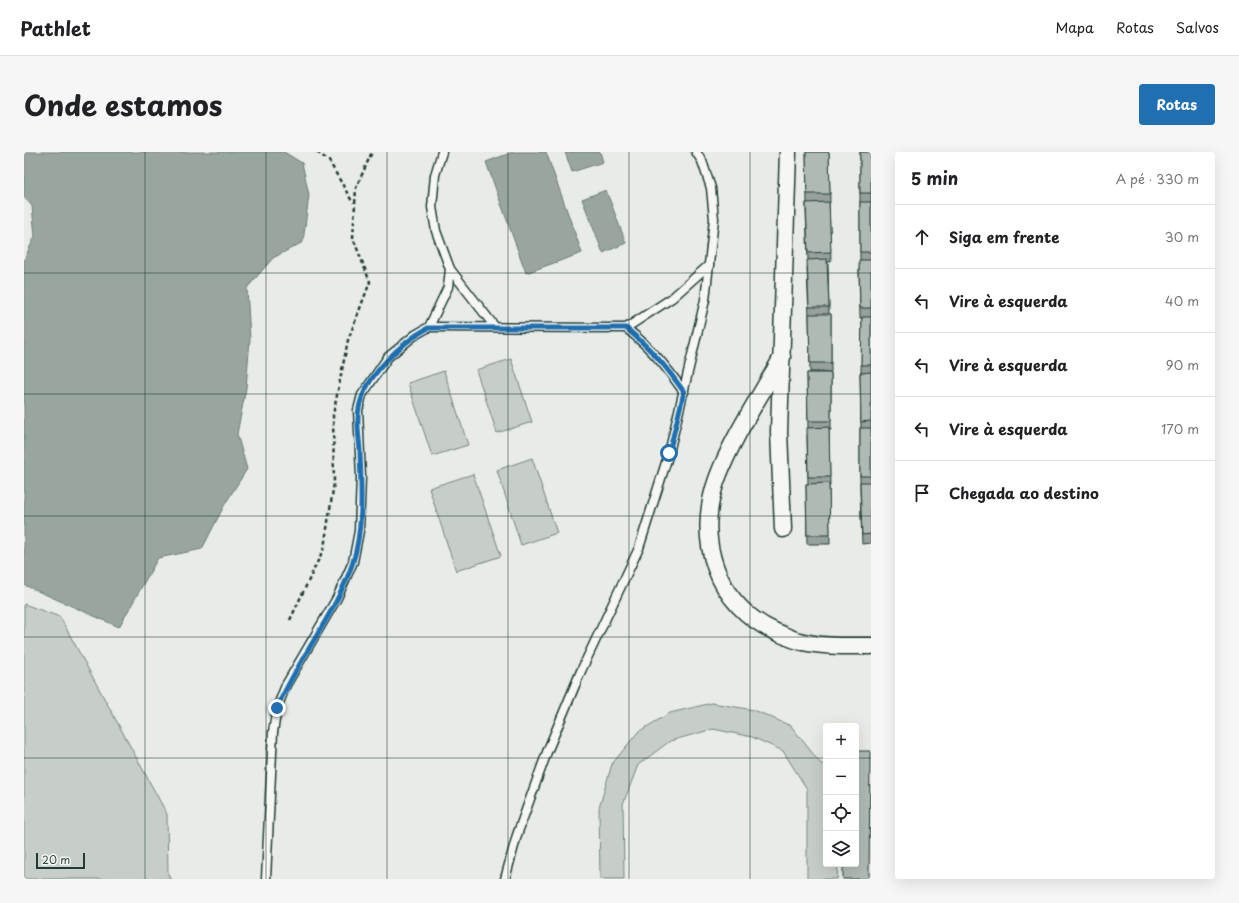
<!DOCTYPE html>
<html lang="pt">
<meta charset="utf-8">
<style>
body{margin:0;font-family:"Playpen Sans",sans-serif;background:#f6f6f6;color:#202124}
.controls{position:absolute;right:12px;bottom:12px;display:grid;overflow:hidden;border-radius:4px;box-shadow:0 4px 16px #0002}
.controls button{width:36px;height:36px;display:grid;place-items:center;padding:0;border:0;border-bottom:1px solid #e0e0e0;background:#fff;color:#202124;font:20px sans-serif}
.scale{position:absolute;left:12px;bottom:10px;width:49px;box-sizing:border-box;padding-left:4px;border:2px solid #1f3d34;border-top:0;font-size:11px;line-height:14px;white-space:nowrap;color:#1f3d34;-webkit-text-stroke:3px #f6f6f2;paint-order:stroke}
.stop{position:absolute;width:12px;height:12px;margin:-9px;border:3px solid #1f6fb2;border-radius:50%;background:#fff}
.stop.end{background:#1f6fb2;border-color:#fff;box-shadow:0 1px 4px #0008}
.list{margin:0;padding:0;list-style:none}
h2{display:flex;justify-content:space-between;align-items:center;height:52px;margin:0;padding:0 16px;font-size:17px}
h2 small{font-size:13px;font-weight:400;color:#757577}
.list li{display:grid;grid-template-columns:26px 1fr auto;gap:12px;align-items:center;box-sizing:border-box;height:64px;padding:0 16px;border-top:1px solid #e0e0e0}
.list b{display:block;font-size:15px;white-space:nowrap}
.list em{font-size:13px;font-style:normal;color:#757577}
.icon{flex:none;width:22px;height:22px;fill:none;stroke:currentColor;stroke-width:2;stroke-linecap:round;stroke-linejoin:round}
.map{position:relative;flex:none;width:847px;height:727px;overflow:hidden;border-radius:4px}
header{display:flex;align-items:center;gap:24px;box-sizing:border-box;height:56px;padding:0 20px;background:#fff;border-bottom:1px solid #e0e0e0}
header strong{font-size:19px}
nav{display:flex;gap:22px;margin-inline-start:auto;font-size:14px}
.intro{display:flex;align-items:center;justify-content:space-between;box-sizing:border-box;height:96px;padding:0 24px}
h1{margin:0;font-size:28px}
.button{padding:10px 18px;border-radius:4px;background:#1f6fb2;color:#fff;font-size:14px;font-weight:700}
main{display:flex;gap:24px;padding:0 24px}
aside{flex:1;background:#fff;border-radius:4px;box-shadow:0 4px 16px #0002}
.map>svg:first-child{display:block}
.green{fill:#c7cec9;stroke:#73867e}
.water{fill:#99a6a0;stroke:#687c75}
.lines{fill:none;stroke-linecap:round;stroke-linejoin:round}
.lane-casing{stroke:#1f3d34;stroke-width:11}
.street-casing{stroke:#1f3d34;stroke-width:19}
.path{stroke:#1f3d34;stroke-width:2.5;stroke-dasharray:4 3;stroke-linecap:butt}
.lane{stroke:#f6f6f2;stroke-width:8}
.street{stroke:#f6f6f2;stroke-width:16}
.wall{fill:#97a09c;stroke:#1f3d34}
.building{fill:#b0bab5;stroke:#1f3d34}
.route{stroke:#1f6fb2;stroke-width:5}
.grid{fill:none;stroke:#1f3d34;stroke-width:1;stroke-opacity:0.55}
</style>
<header>
<strong>Pathlet</strong>
<nav><a>Mapa</a><a>Rotas</a><a>Salvos</a></nav>
</header>
<div class="intro"><h1>Onde estamos</h1><a class="button">Rotas</a></div>
<main>
<div class="map">
<svg width="847" height="727" viewBox="0 0 847 727">
<rect width="100%" height="100%" fill="#e9ebe7"/>
<filter id="ink" filterUnits="userSpaceOnUse"><feTurbulence type="fractalNoise" baseFrequency=".025" numOctaves="2"/><feDisplacementMap in="SourceGraphic" scale="8" xChannelSelector="R" yChannelSelector="G"/><feConvolveMatrix kernelMatrix="1 2 1 2 8 2 1 2 1" color-interpolation-filters="sRGB"/></filter>
<g filter="url(#ink)">
<g class="green">
<polygon points="487,207 508,270 473,281 452,218"/>
<polygon points="420,219 444,293 408,304 384,231"/>
<polygon points="508,306 533,381 497,393 473,318"/>
<polygon points="449,322 477,404 432,419 405,336"/>
<polygon points="0,452 36,465 143,662 144,723 148,727 0,727"/>
<polygon points="688,551 730,558 767,574 797,612 802,612 802,712 814,712 813,727 783,727 783,637 759,599 728,585 689,577 646,589 614,613 599,652 600,727 576,727 575,656 588,612 614,580 646,561"/>
</g>
<g class="water">
<polygon points="0,0 260,0 278,11 285,43 279,90 249,106 223,136 226,187 222,236 213,282 223,317 201,352 178,397 134,406 95,475 0,433 0,108 11,84 8,54 0,45"/>
<polygon points="489,0 522,0 558,101 502,121 462,10"/>
<polygon points="541,0 576,0 579,10 548,20"/>
<polygon points="582,38 602,91 579,101 558,47"/>
</g>
<g class="lines">
<defs>
<g id="lane">
<polyline points="426,117 471,175"/>
<polyline points="405,175 602,176 648,146 685,113"/>
<path d="M602,176C628,197 641,213 660,240"/>
<polyline points="242,727 249,580 253,556 262,533 313,446 329,410 335,379 337,325 334,258 338,243 364,205 391,183 405,175 424,135 426,117 412,79 408,55 411,23 418,0"/>
<polyline points="481,727 493,683 523,600 557,519 615,396 645,301 681,148 690,67 687,36 678,9 672,0"/>
</g>
<g id="street">
<path d="M758,205C736,245 709,284 693,327C671,388 692,453 752,480C760,483 767,487 775,489C799,495 822,494 847,494"/>
<polyline points="759,377 755,280 764,0"/>
</g>
</defs>
<use href="#lane" class="lane-casing"/>
<use href="#street" class="street-casing"/>
<g class="path">
<polyline points="293,0 305,9 329,51"/>
<polyline points="266,468 300,396 310,331 309,263 324,188 346,130 329,86 332,36 348,0"/>
</g>
<use href="#lane" class="lane"/>
<use href="#street" class="street"/>
</g>
<g class="wall">
<polygon points="782,0 805,0 806,51 805,51 807,109 804,110 805,162 807,162 807,220 786,220 785,164 783,117 784,108 782,60 782,51 783,51"/>
<polygon points="836,0 847,0 847,391 838,392 836,339 836,276 837,276 836,221 837,221 838,166 836,166 835,118 836,108"/>
<polygon points="783,221 807,221 807,278 805,278 806,334 805,334 806,392 783,392 782,332 784,332 783,285 784,276"/>
</g>
<g class="building">
<polygon points="782,0 805,0 806,42 783,42"/>
<rect x="836" y="0" width="11" height="41"/>
<polygon points="805,50 807,100 784,101 782,51"/>
<rect x="836" y="50" width="11" height="50"/>
<polygon points="803,107 805,155 785,155 783,108"/>
<polygon points="835,108 847,108 847,156 836,156"/>
<polygon points="785,162 807,162 807,211 786,211"/>
<polygon points="838,165 847,165 847,213 837,213"/>
<polygon points="847,220 847,269 837,270 836,221"/>
<polygon points="783,221 807,221 807,269 784,269"/>
<polygon points="805,275 806,325 784,325 783,276"/>
<rect x="836" y="276" width="11" height="48"/>
<polygon points="836,330 847,330 847,382 838,383"/>
<polygon points="805,331 806,383 783,383 782,332"/>
<polygon points="832,599 846,599 845,727 819,727 819,712 832,712"/>
</g>
</g>
<g class="lines" filter="url(#ink)">
<path class="route" d="M253,556C274,507 313,460 329,410C340,375 337,335 336,298C335,285 332,269 335,256C341,224 377,191 404,176H602C628,198 641,213 660,240L645,301"/>
</g>
<path class="grid" d="M121,0V727M242,0V727M363,0V727M484,0V727M605,0V727M726,0V727M0,121H847M0,242H847M0,364H847M0,485H847M0,606H802M832,606H847"/>
</svg>
<div class="controls">
<button>+</button>
<button>−</button>
<button><svg class="icon" aria-label="locate" viewBox="0 0 24 24"><circle cx="12" cy="12" r="6"/><path d="M12 2v4M12 18v4M2 12h4M18 12h4"/></svg></button>
<button><svg class="icon" aria-label="layers" viewBox="0 0 24 24"><path d="M12 4l9 5-9 5-9-5zM3 14l9 5 9-5"/></svg></button>
</div>
<div class="scale">20 m</div>
<div class="stop" style="left:645px;top:301px"></div>
<div class="stop end" style="left:253px;top:556px"></div>
</div>
<aside>
<h2>5 min<small>A pé · 330 m</small></h2>
<ul class="list">
<li><svg class="icon" aria-label="ahead" viewBox="0 0 24 24"><path d="M12 20V5M6 11l6-6 6 6"/></svg><div><b>Siga em frente</b></div><em>30 m</em></li>
<li><svg class="icon" aria-label="left" viewBox="0 0 24 24"><path d="M17 20v-9H6M10 6l-5 5 5 5"/></svg><div><b>Vire à esquerda</b></div><em>40 m</em></li>
<li><svg class="icon" aria-label="left" viewBox="0 0 24 24"><path d="M17 20v-9H6M10 6l-5 5 5 5"/></svg><div><b>Vire à esquerda</b></div><em>90 m</em></li>
<li><svg class="icon" aria-label="left" viewBox="0 0 24 24"><path d="M17 20v-9H6M10 6l-5 5 5 5"/></svg><div><b>Vire à esquerda</b></div><em>170 m</em></li>
<li><svg class="icon" aria-label="arrive" viewBox="0 0 24 24"><path d="M6 21V4h12l-3 4 3 4H6"/></svg><div><b>Chegada ao destino</b></div></li>
</ul>
</aside>
</main>
